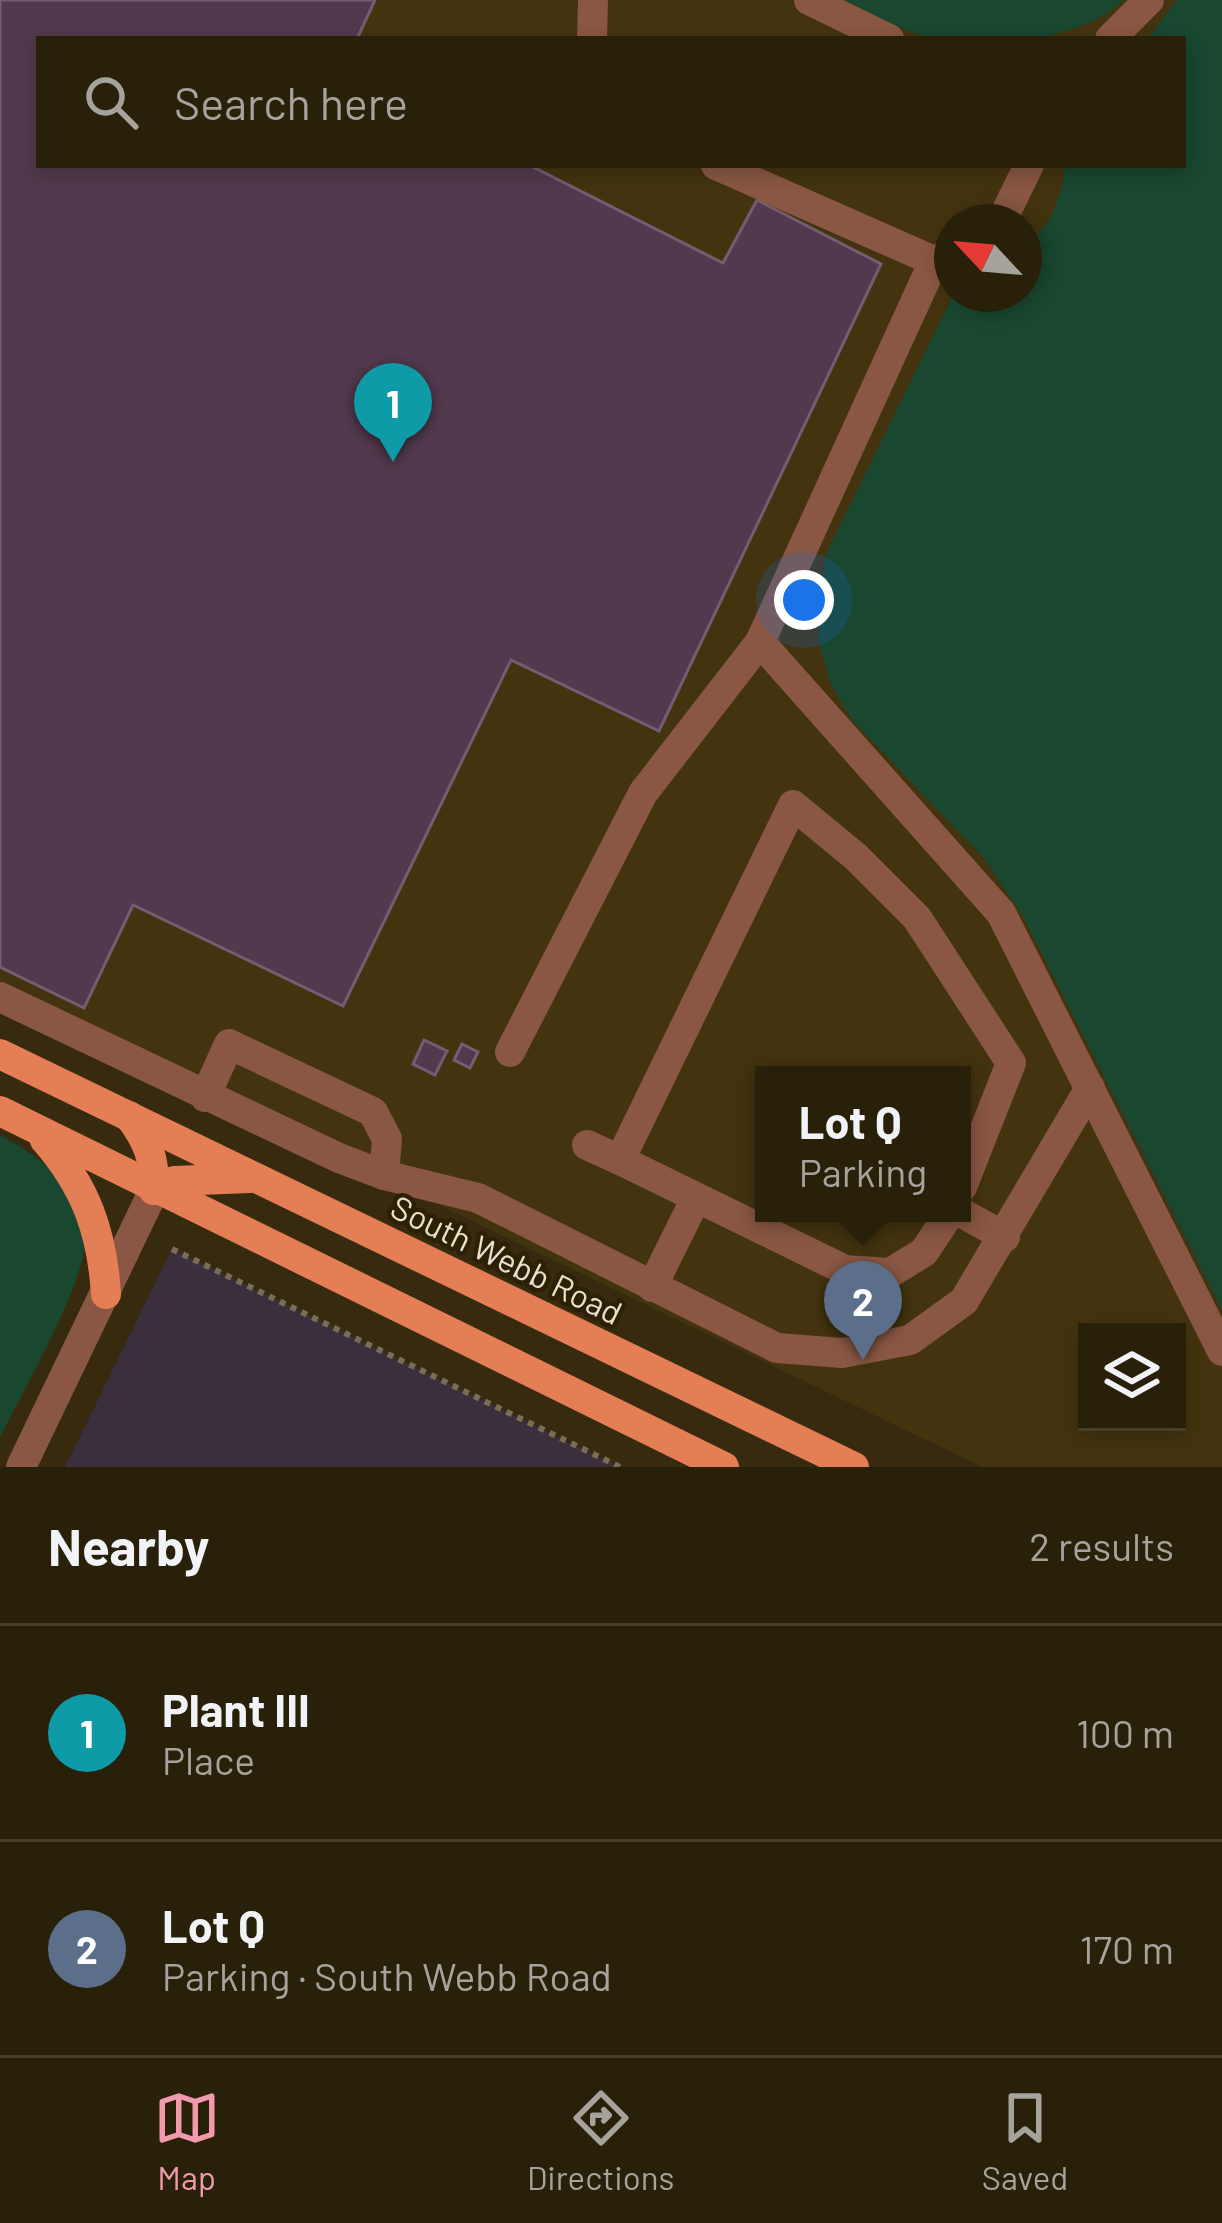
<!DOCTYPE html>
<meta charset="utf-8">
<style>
body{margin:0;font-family:Barlow,sans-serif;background:#312813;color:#f1f3f6}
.controls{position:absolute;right:36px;bottom:36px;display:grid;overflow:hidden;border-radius:0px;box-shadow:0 6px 18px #0003}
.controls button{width:108px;height:108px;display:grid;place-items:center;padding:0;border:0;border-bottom:3px solid #453e2b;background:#29200a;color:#f1f3f6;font:60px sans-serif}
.compass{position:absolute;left:934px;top:204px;width:108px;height:108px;border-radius:50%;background:#29200a;box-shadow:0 6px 18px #0003;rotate:296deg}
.you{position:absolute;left:804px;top:600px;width:42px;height:42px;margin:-30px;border:9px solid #fff;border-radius:50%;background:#1a73e8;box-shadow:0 0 0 18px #1a73e833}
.badge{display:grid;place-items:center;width:78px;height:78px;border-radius:50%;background:#f29aad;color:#fff;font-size:39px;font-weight:700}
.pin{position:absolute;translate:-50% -99px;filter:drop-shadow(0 3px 6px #0008)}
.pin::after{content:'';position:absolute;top:63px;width:42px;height:36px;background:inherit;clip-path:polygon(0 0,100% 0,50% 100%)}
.popup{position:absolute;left:755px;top:1066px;width:216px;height:156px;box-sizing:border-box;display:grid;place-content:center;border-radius:0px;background:#29200a;filter:drop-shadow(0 3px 9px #0005);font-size:39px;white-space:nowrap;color:#a5a39c}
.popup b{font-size:45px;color:#f1f3f6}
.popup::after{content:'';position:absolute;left:50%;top:100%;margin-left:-24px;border:24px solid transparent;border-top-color:#29200a}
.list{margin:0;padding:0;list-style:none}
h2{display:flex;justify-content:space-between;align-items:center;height:156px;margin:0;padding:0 48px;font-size:51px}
h2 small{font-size:39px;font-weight:400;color:#a5a39c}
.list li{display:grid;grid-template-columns:78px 1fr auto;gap:36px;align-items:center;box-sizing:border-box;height:216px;padding:0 48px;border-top:3px solid #453e2b}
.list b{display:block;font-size:45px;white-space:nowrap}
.list p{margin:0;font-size:39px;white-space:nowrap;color:#a5a39c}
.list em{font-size:39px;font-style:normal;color:#a5a39c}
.icon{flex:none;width:66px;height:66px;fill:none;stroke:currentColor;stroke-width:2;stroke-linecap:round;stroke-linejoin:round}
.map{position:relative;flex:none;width:1222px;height:1467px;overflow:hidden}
.search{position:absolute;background:#29200a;box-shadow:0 6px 18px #0003;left:36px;right:36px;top:36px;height:132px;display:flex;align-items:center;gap:30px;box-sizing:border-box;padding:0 42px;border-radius:0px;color:#a5a39c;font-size:45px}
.sheet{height:588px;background:#29200a}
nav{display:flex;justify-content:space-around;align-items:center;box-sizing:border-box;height:168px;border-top:3px solid #453e2b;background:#29200a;font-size:33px;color:#a5a39c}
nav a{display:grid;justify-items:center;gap:6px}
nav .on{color:#f29aad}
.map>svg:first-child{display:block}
.commercial{fill:#3b2f3e}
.built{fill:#43330f;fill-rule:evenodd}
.green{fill:#19472f}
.building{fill:#52394d;stroke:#765c71;stroke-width:3}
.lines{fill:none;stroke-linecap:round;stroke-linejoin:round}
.path{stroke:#786d55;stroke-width:6;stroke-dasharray:6 6;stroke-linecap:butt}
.minor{stroke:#895743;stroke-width:30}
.major{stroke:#e47e54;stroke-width:30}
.labels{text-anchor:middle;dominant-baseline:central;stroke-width:9;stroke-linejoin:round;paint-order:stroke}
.street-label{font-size:33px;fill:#e8e0d0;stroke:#2d2104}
</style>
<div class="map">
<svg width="1222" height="1467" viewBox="0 0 1222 1467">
<rect width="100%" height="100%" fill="#372a0e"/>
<polygon class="commercial" points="172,1249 619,1467 65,1467"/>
<path class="built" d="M0,0H1222V1467H982L0,993ZM39,39H1183V165H39ZM952,222H1024V294H952ZM764,1075H962V1213H764ZM1087,1332H1177V1422H1087Z"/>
<g class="green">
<path d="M845,0H1124C1079,41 997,47 939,39C906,35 874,14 845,0Z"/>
<polygon points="1177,0 1222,0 1222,1310 1024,918 983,857 852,720 830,683 819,642 818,607 826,554 952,297 1024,294 1024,253 1051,217 1062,188 1065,165 1183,165 1183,39 1147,39"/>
<path d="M0,1135C35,1154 78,1183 86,1226C93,1272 22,1392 0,1438Z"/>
</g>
<g class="building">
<polygon points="0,0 375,0 357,39 39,39 39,165 529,165 723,263 757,200 881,264 659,731 511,660 343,1006 133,905 84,1008 0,967"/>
<polygon points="424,1040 447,1051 435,1075 413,1064"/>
<polygon points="462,1044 478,1052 470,1068 454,1060"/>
</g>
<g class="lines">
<polyline class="path" points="172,1249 620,1467"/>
<g class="minor">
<polyline points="809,0 889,39"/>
<polyline points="592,39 593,0"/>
<polyline points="1110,39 1149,0"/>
<polyline points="716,165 934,261"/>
<polyline points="1001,222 1029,165"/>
<polyline points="952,253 934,261 760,642 1001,913 1222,1351"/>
<polyline points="0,997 339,1158 384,1175 478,1198 777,1348 842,1353 910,1340 964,1301 1090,1088"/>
<polyline points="510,1052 643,793 760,642"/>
<polyline points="205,1097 229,1044 373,1112 387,1139 384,1175"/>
<polyline points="587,1145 620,1160"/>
<polyline points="950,1213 924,1252 890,1273 845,1270 620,1160 793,805 856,857 917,918 1011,1063 962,1187"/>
<polyline points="962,1213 1005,1237"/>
<polyline points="652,1287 696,1198"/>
<polyline points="21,1467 154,1190"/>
</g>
<g class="major">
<polyline points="0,1054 854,1467"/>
<polyline points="0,1111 724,1467"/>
<path d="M129,1116C148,1141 155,1159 154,1190"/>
<path d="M45,1140C86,1187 102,1232 106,1294"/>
<polyline points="154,1190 174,1181 250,1178"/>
</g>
</g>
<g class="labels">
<g class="street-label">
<text transform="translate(507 1259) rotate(26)">South Webb Road</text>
</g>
</g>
</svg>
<div class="controls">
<button><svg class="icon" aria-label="layers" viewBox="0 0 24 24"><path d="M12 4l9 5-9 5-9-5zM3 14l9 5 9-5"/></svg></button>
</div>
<svg class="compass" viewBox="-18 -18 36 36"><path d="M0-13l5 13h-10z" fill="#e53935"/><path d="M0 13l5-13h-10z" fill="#a5a39c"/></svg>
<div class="you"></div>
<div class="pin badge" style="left:393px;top:462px;background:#0f9aa8">1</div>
<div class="pin badge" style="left:863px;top:1360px;background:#5c6f8a">2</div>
<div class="popup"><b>Lot Q</b>Parking</div>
<div class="search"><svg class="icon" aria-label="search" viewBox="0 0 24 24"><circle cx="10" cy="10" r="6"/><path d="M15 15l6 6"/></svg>Search here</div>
</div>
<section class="sheet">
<h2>Nearby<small>2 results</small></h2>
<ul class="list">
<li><span class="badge" style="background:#0f9aa8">1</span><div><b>Plant III</b><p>Place</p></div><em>100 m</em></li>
<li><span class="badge" style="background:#5c6f8a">2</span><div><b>Lot Q</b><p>Parking · South Webb Road</p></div><em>170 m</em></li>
</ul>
</section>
<nav>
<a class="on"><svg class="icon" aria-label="map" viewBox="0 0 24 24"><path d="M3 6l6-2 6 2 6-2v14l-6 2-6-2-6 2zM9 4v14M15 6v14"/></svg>Map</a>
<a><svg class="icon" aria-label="directions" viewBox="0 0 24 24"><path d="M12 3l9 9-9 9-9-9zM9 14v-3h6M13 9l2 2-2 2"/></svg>Directions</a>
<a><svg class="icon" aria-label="saved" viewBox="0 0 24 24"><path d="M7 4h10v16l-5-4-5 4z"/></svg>Saved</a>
</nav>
